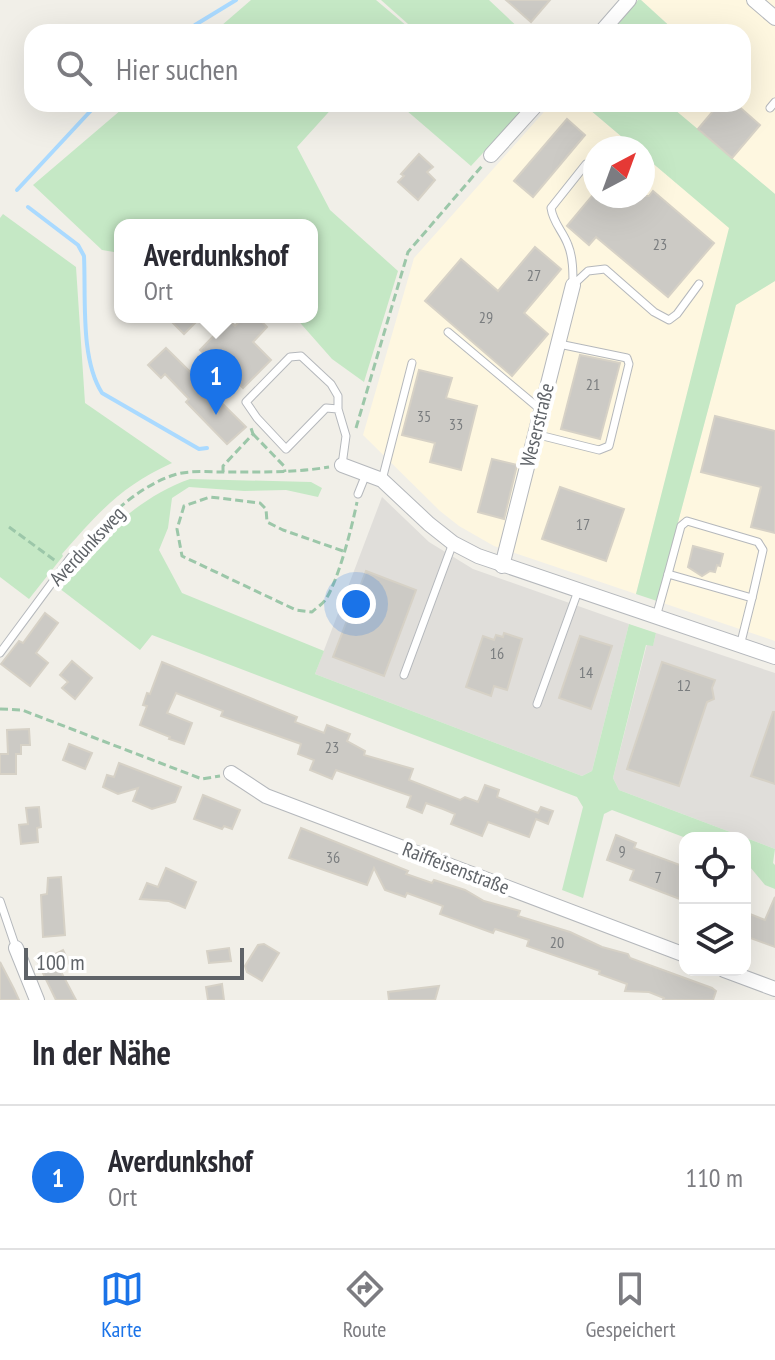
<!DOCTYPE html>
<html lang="de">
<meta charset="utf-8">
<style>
body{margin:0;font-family:"PT Sans Narrow",sans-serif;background:#f2f2f3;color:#2b2b33}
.controls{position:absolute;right:24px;bottom:24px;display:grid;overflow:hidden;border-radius:16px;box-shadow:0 8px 32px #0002}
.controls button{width:72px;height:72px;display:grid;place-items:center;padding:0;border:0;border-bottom:2px solid #e1e1e2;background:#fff;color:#2b2b33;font:40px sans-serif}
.compass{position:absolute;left:583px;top:136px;width:72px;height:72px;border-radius:50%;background:#fff;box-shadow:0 8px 32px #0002;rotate:41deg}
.scale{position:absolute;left:24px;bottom:20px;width:220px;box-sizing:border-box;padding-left:8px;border:4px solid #5f6368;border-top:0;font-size:22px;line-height:28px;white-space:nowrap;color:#5f6368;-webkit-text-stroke:6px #fff;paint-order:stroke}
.you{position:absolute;left:356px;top:604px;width:28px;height:28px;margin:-20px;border:6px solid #fff;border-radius:50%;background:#1a73e8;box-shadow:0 0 0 12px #1a73e833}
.badge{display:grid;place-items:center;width:52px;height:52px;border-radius:50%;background:#1a73e8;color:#fff;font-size:26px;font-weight:700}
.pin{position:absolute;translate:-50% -66px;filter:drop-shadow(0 2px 4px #0008)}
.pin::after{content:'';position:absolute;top:42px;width:28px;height:24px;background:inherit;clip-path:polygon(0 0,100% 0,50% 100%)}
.popup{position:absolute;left:114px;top:219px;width:204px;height:104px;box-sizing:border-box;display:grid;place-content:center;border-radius:16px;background:#fff;filter:drop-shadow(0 2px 6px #0005);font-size:26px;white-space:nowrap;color:#7c7c81}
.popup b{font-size:30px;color:#2b2b33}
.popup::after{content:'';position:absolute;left:50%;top:100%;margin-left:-16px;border:16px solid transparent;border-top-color:#fff}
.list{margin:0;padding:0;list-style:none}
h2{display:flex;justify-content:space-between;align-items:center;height:104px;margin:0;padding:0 32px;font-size:34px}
h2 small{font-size:26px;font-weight:400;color:#7c7c81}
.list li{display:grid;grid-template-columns:52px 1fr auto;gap:24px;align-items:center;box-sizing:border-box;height:144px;padding:0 32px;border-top:2px solid #e1e1e2}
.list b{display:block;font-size:30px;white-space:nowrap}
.list p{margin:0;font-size:26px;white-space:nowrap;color:#7c7c81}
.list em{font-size:26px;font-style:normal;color:#7c7c81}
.icon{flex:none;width:44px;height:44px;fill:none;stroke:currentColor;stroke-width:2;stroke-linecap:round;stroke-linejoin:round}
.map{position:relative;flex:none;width:775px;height:1000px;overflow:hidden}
.search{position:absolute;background:#fff;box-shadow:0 8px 32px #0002;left:24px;right:24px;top:24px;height:88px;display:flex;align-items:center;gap:20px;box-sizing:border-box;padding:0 28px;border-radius:24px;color:#7c7c81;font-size:30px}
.sheet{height:248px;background:#fff}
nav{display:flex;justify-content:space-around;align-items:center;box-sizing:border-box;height:112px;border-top:2px solid #e1e1e2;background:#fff;font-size:22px;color:#7c7c81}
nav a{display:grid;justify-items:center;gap:4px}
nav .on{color:#1a73e8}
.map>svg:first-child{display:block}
.commercial{fill:#fef7e0}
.industrial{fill:#e0deda}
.green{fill:#c5e8c5}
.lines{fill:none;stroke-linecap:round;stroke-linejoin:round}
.stream{stroke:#aadaff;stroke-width:4}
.building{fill:#cccac5;stroke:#d6d1c6;stroke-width:2}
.lane-casing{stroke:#b5b8bc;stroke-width:9}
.street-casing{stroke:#b5b8bc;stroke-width:16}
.path{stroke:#9cc7a9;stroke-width:3;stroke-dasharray:8 4;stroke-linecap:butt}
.lane{stroke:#fff;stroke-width:7}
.street{stroke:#fff;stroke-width:14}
.labels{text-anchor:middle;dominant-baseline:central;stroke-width:8;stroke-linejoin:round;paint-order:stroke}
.number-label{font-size:16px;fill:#7a7d7f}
.street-label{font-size:20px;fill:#5f6368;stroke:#fff}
</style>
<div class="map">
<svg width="775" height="1000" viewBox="0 0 775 1000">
<rect width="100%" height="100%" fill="#f1efe8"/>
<g class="commercial">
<polygon points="641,0 775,0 775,194 667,105 743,104 743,32 676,32"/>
<polygon points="551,104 583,104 635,148 595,148 595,196 643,196 643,155 730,228 636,594 494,546 459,526 440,511 363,435 414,258"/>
<polygon points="775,281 775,641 657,601 736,304"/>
</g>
<g class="industrial">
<polygon points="382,497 429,542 473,569 629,624 592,771 582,776 315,674"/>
<polygon points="656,633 775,673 775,849 619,790 613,778 647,644 653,645"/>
</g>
<g class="green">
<polygon points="251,0 376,0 414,32 214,32"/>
<polygon points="381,0 489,0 523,32 417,32"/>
<polygon points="638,0 641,0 676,32 612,32"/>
<polygon points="128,104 336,104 297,147 330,210 398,271 364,382 332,359 295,317 312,317 312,225 120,225 120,253 102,250 33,185"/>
<polygon points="399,104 528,104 471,166"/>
<polygon points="583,104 668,104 775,194 775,281 736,305 657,601 636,594 729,228 643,155 643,148 635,148"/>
<path d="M3,214L76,267L85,403L172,463C121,486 98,513 62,554L63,556L29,599L0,577V218Z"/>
<path d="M190,479L311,482L322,488L318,497L286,490L244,491L189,487L172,498L168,528L159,550L182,593L324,651L315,674L582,776L592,771L629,624L656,633L653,646L646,645L613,778L619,790L775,849L773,863L775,865V889L765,885L745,861V838H686L612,810L604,814L583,898L562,890L583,807L577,797L152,635L140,650L55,585C94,543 136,498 190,479Z"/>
</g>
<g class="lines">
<g class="stream">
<polyline points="195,25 236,0"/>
<polyline points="17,190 97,104"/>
<path d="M28,207L78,245L84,256C86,297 80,359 102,393L199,449L207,448"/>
</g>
</g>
<g class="building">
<polygon points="506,0 550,0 531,22"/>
<polygon points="719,104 736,104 760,125 732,158 698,129"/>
<polygon points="567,119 585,135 533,197 514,181"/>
<polygon points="419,154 433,167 427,172 435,180 418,200 398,182 404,176 401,174"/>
<polygon points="653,191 714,243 668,297 596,237 589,245 567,226 592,196 649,196"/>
<polygon points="535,247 561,269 524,313 548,334 512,376 425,301 461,259 498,291"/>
<polygon points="167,317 201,317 184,334"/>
<polygon points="244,317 257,317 267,327 253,342 271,360 243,388 213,358 211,360 200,350 229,320 235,326"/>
<polygon points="166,348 246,427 227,444 186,402 189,399 165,374 161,378 148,365"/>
<polygon points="580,355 620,363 600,439 561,429"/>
<polygon points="419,370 452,378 446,398 477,406 461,470 430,462 435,443 402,435"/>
<polygon points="715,416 775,431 775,533 751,527 761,487 701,472"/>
<polygon points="492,459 517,465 504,519 478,512"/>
<polygon points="560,487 624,509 606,561 542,539"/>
<polygon points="693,546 723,554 720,566 717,565 715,572 710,571 702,576 688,567"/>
<polygon points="366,571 416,590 384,676 333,657"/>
<polygon points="45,613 58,623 36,653 48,663 30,686 1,664 19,641 23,643"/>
<polygon points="504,633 522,639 507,690 494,686 491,696 466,687 483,636 494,640 496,635 503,637"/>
<polygon points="580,636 612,646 591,709 559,698"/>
<polygon points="72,661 92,678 75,699 62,688 68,682 60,675"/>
<polygon points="162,662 297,717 295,722 324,733 327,725 350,734 347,741 365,751 364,755 413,769 409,780 460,800 465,797 478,802 485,785 499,790 497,797 538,813 541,807 553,811 548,824 536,819 529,837 488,822 482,836 451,824 455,814 443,809 426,803 422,813 407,807 411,796 336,770 332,779 310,770 314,760 298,754 301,744 221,716 223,711 176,693 167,713 192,723 184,744 169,739 170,737 140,725 147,706 143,705 147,693 150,694"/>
<polygon points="662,662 715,680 712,688 714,699 707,702 679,786 627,769"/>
<polygon points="773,712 775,712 775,784 751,776"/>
<polygon points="29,729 30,745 21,745 21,754 16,754 16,774 0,774 0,754 8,754 7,730"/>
<polygon points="69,744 92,753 85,769 63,760"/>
<polygon points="119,763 181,787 175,802 152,809 133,801 138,788 118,794 103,787 107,775 114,777"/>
<polygon points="203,795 240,810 232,829 224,826 222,829 194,819"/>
<polygon points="39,807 41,827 37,828 38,842 21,844 19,825 28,824 26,808"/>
<polygon points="301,828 408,871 406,874 432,883 434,880 465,890 484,901 520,911 518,916 570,932 602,947 628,954 630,958 712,988 716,991 713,1000 663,1000 664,998 649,992 625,991 627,984 599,974 600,971 527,946 529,940 495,929 493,933 440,914 443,906 407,893 405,897 385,890 374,868 367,885 289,858"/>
<polygon points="616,835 636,843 634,848 685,867 685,901 630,880 634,870 607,860"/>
<polygon points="166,868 196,882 185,908 169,901 140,899 147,883 158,887"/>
<polygon points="61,877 65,935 43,937 41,895 47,894 48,878"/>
<polygon points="775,897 775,947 745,936 745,912 765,920"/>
<polygon points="264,944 279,953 262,981 247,972 245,966 258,945"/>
<polygon points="229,948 231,961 209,963 207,951"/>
<polygon points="63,950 69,963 59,968 76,1000 56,1000 38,963"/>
<polygon points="0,962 14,989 19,1000 0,1000"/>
<polygon points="222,984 224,1000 208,1000 206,987"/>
<polygon points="439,986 435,1000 389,1000 388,992"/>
</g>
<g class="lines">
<defs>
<g id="lane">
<polyline points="770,108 775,102"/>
<path d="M586,164L551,208C553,223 563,231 568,245C573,257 573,272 573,285L588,271L605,269L654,312L669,320L677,314L699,284"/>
<polyline points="448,332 541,410"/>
<polyline points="338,409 326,408 286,449 257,418 246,402 290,357 301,356 331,384 338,396 338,409 346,436 342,465"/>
<polyline points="535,434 599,450 609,446 629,364 627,358 559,344"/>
<polyline points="382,480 412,363"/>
<polyline points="358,494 366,474"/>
<polyline points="668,574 681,526 687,521 758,542 763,550 752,598"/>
<polyline points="656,617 668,574 752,598 740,646"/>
<polyline points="0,653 71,557"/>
<polyline points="404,675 453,543"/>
<polyline points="537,704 578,591"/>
<polyline points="0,901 16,948"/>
</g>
<g id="street">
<polyline points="754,0 775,18"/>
<polyline points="601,32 629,0"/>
<polyline points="491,155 537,104"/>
<polyline points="342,465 382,480 429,524 453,543 478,556 775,657"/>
<polyline points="502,566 573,285"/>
<polyline points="231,773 266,796 685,955"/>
<polyline points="16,948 37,1000"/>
<polyline points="724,970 775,989"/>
</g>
</defs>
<use href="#lane" class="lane-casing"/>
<use href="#street" class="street-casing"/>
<g class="path">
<polyline points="356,428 408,252 482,166"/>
<polyline points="253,434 284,466 285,472"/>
<polyline points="223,472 223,466 253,434 251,428"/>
<polyline points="9,527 57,562"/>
<path d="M76,551C102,522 136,487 174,475C189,470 208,472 224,472C259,472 294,473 329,467"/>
<path d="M343,551L283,530L267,522L266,509L260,503L210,497L184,506L177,529L182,556L296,610L312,612C316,608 323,604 326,599C339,578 352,527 357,502"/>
<polyline points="0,709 22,710 202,779 220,776"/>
</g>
<use href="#lane" class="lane"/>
<use href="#street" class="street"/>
</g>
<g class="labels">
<g class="number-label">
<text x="660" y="244">23</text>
<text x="534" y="275">27</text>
<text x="486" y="317">29</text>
<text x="593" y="384">21</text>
<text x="424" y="416">35</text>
<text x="456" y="424">33</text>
<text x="583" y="524">17</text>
<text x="497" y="653">16</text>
<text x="586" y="672">14</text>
<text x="684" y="685">12</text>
<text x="332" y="747">23</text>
<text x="622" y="851">9</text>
<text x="333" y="857">36</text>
<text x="658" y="877">7</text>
<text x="557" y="942">20</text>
</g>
<g class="street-label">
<text transform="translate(537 425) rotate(-76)">Weserstraße</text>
<text transform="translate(87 546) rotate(-47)">Averdunksweg</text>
<text transform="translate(456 868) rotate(21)">Raiffeisenstraße</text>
</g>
</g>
</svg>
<div class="controls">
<button><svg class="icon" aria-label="locate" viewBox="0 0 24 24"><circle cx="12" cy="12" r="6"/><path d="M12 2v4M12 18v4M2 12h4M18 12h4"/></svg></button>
<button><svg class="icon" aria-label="layers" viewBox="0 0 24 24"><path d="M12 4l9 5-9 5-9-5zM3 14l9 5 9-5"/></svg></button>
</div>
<svg class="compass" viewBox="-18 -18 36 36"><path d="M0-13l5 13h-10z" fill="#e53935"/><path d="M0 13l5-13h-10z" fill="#7c7c81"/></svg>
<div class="scale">100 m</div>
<div class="you"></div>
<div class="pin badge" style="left:216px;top:415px">1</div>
<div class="popup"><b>Averdunkshof</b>Ort</div>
<div class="search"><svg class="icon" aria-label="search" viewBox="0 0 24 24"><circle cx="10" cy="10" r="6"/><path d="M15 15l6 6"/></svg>Hier suchen</div>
</div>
<section class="sheet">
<h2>In der Nähe<small></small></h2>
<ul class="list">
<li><span class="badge">1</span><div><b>Averdunkshof</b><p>Ort</p></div><em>110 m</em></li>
</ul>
</section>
<nav>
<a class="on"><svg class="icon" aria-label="map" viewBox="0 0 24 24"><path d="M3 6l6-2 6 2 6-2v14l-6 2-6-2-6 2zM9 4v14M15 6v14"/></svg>Karte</a>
<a><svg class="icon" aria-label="directions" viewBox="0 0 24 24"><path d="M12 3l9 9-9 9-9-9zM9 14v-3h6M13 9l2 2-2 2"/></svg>Route</a>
<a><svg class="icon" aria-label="saved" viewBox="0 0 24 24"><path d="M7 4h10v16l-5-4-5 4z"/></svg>Gespeichert</a>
</nav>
